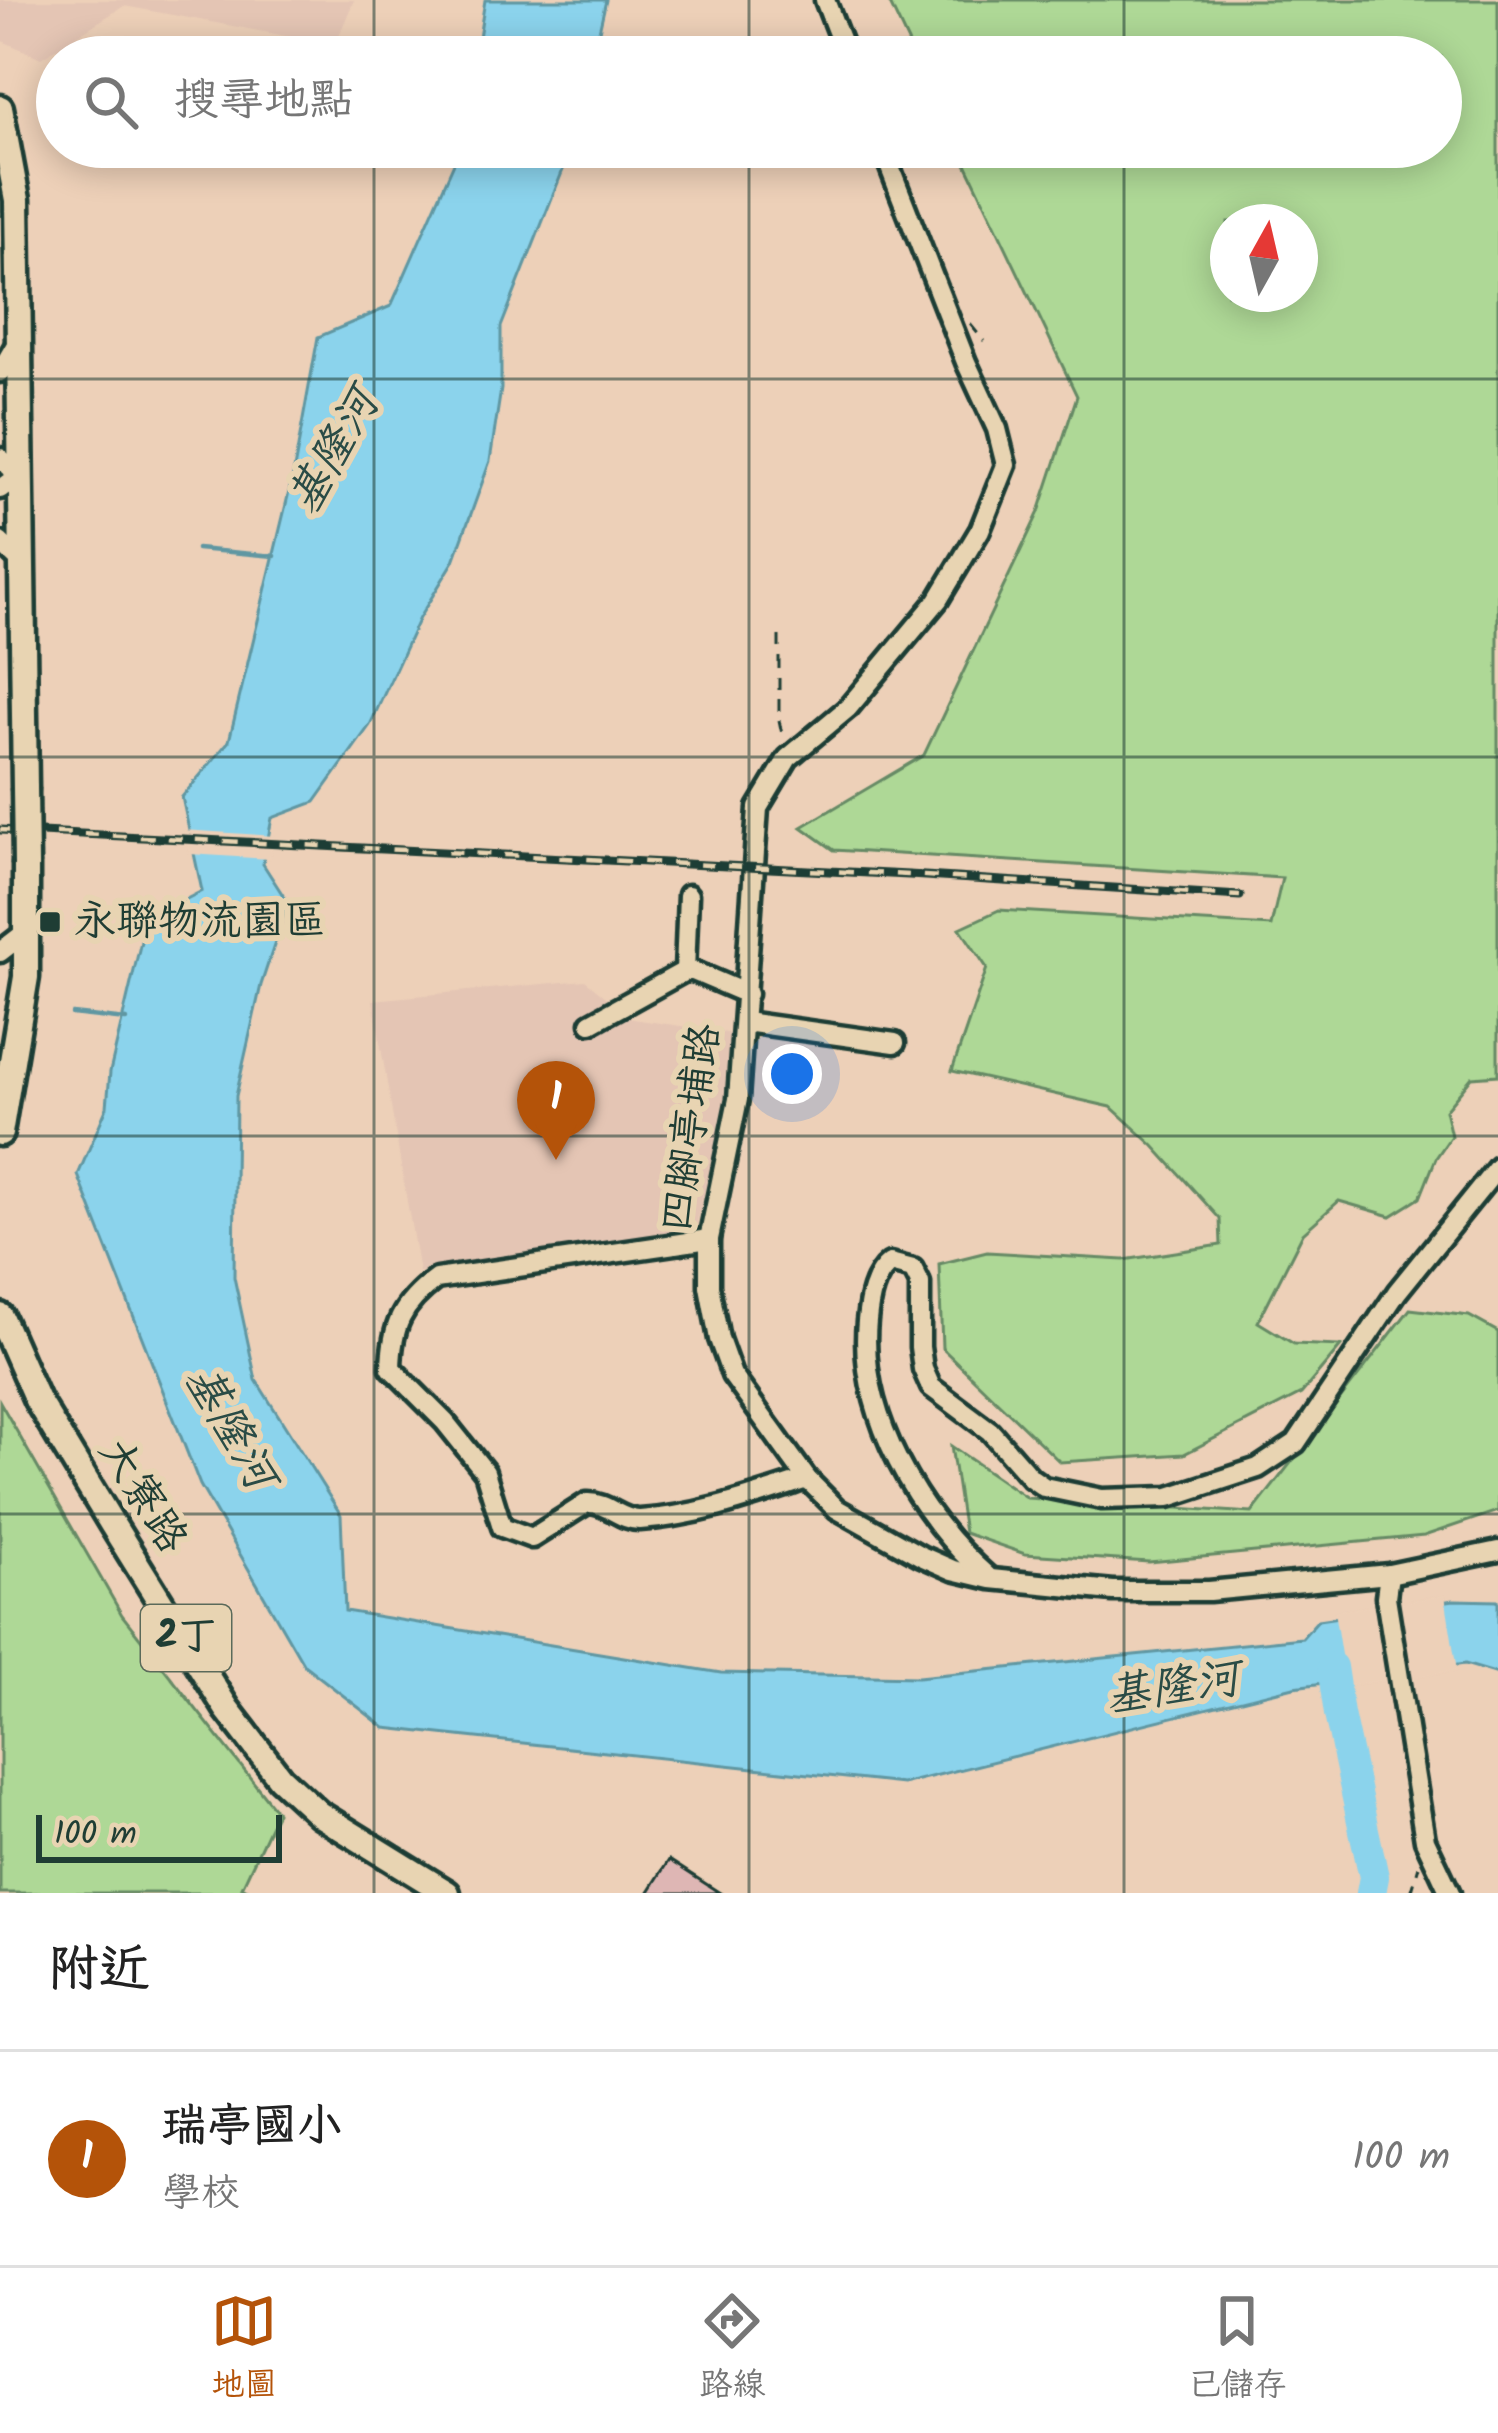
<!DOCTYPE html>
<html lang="zh-TW">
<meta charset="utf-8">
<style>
body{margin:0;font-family:Kalam,"LXGW WenKai TC",sans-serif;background:#f6f6f6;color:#222}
.compass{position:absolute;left:1210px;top:204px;width:108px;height:108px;border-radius:50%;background:#fff;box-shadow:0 6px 30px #0003;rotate:8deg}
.scale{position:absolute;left:36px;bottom:30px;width:246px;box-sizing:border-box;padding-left:12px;border:6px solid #1f3d34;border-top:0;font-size:33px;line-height:42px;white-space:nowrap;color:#1f3d34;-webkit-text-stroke:9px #e8d4b2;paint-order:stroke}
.you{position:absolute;left:792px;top:1074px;width:42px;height:42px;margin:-30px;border:9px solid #fff;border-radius:50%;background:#1a73e8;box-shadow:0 0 0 18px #1a73e833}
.badge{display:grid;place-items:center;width:78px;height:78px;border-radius:50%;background:#b45309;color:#fff;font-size:39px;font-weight:700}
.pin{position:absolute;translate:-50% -99px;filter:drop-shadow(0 3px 6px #0008)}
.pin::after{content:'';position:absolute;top:63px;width:42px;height:36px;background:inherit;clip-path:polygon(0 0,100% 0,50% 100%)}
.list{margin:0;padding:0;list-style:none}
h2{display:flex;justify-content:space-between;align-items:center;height:156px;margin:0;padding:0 48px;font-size:51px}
h2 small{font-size:39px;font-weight:400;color:#767676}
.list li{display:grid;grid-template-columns:78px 1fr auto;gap:36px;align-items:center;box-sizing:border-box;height:216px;padding:0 48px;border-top:3px solid #e0e0e0}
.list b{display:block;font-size:45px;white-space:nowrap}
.list p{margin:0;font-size:39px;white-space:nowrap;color:#767676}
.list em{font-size:39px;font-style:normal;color:#767676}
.icon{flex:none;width:66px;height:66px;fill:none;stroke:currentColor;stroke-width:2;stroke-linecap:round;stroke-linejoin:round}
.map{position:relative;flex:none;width:1498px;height:1893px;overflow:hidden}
.search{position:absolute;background:#fff;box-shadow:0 6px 30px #0003;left:36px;right:36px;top:36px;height:132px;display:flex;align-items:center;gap:30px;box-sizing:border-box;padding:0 42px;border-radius:66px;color:#767676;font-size:45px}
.sheet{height:372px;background:#fff}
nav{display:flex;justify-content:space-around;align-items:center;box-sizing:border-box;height:168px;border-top:3px solid #e0e0e0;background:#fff;font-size:33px;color:#767676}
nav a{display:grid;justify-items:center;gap:6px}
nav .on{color:#b45309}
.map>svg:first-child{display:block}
.built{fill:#e4c5b4}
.green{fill:#aed896;stroke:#668a65;stroke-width:3;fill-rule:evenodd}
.water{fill:#8bd3ec;stroke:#6097a2;stroke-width:3}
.pier{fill:#edd0b8}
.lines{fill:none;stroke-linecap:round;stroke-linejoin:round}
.stream{stroke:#6097a2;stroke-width:4.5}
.river{stroke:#8bd3ec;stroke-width:30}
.building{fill:#deb6b4;stroke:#1f3d34;stroke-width:3}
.minor-casing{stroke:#1f3d34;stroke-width:27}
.major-casing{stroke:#1f3d34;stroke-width:33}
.path{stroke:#1f3d34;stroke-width:3;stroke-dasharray:12 9;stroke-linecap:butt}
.minor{stroke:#e8d4b2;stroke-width:18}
.major{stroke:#e8d4b2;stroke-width:24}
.rail-casing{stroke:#1f3d34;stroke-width:9}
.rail{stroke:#e8d4b2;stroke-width:4.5;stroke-dasharray:14;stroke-linecap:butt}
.major-bridge-casing{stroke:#1f3d34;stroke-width:33;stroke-linecap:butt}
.major-bridge{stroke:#e8d4b2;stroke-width:24}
.grid{fill:none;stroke:#1f3d34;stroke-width:3;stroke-opacity:0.55}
.poi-dot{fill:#1f3d34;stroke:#e8d4b2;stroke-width:4.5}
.labels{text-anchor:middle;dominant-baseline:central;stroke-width:12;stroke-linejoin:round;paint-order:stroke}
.shield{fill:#e8d4b2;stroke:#5b6a5a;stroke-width:3}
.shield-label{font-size:39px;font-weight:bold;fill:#1f3d34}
.poi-label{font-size:42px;fill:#1f3d34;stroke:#e8d4b2;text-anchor:start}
.street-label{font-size:42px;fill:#1f3d34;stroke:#e8d4b2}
.water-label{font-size:45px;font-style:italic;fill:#2a4c46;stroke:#e8d4b2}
</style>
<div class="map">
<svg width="1498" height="1893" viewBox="0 0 1498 1893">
<rect width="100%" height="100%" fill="#edd0b8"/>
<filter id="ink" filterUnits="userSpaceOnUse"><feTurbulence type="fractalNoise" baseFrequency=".00833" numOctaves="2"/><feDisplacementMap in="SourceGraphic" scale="24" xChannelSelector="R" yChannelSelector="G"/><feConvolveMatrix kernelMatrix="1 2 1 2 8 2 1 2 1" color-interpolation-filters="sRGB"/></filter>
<g filter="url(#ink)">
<g class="built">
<polygon points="0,0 354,0 335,45 124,6 41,58 0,40"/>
<polygon points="585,980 633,1019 734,1034 730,1088 695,1231 567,1256 419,1272 373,1000"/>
</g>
<g class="green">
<path d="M888,0H1498V1075L1472,1077L1445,1110L1451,1136L1436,1158L1420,1198L1391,1216L1339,1201L1303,1233L1258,1322L1294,1344L1341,1346L1301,1394L1184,1454L1060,1462L942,1348L939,1264L987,1252L1124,1260L1221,1245L1220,1219L1154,1146L1111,1107L952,1071L987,968L960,928L999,910L1271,926L1282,878L834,850L802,827L924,755L1039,512L1077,396L958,147H1441V57H915ZM1228,222H1300V294H1228Z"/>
<polygon points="1410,1309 1469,1316 1498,1332 1498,1511 1424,1536 1149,1562 1025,1554 964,1533 951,1446 1027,1498 1252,1513"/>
<polygon points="0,1402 122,1615 277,1812 242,1887 253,1893 0,1893"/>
</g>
<g class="water">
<polygon points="485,0 606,0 593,57 476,57"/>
<polygon points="461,147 572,147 501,327 501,389 490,461 454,561 419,618 370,725 315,802 272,818 263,864 288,903 261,985 236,1096 234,1277 256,1380 341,1515 345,1611 721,1673 918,1677 1302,1638 1318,1620 1454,1600 1498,1601 1498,1674 1465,1664 1294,1687 902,1784 385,1728 304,1665 200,1485 78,1175 107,1107 110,1072 146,920 202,891 182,797 229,741 293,475 318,337 391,306"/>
</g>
<g class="pier">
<polygon points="183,830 275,836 270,859 189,854"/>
<polygon points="1445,1595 1457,1671 1346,1686 1334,1611"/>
</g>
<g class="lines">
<g class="stream">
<polyline points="197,549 275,556"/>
<polyline points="72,1014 126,1020"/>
</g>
<polyline class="river" points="1332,1667 1339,1714 1374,1877 1371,1893"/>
</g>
<polygon class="building" points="669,1860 720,1893 648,1893"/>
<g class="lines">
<defs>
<g id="minor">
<polyline points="825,0 847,57"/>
<polyline points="882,147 966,362 997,429 1006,465 980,530 938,600 848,708 788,758 758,808 738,1099 709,1239 709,1286 719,1339 732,1375 807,1479 837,1509 921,1556 953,1570 991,1579 1113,1591 1209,1591 1389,1574 1498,1551"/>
<polyline points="0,372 18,341"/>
<polyline points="0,458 19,475 0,489"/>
<polyline points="0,542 21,562"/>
<polyline points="0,952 26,932"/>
<polyline points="685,971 688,895"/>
<polyline points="745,1022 895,1043"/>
<polyline points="591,1023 685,971 693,971 747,994"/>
<path d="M709,1239L436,1279C401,1305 392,1326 391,1368L445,1422L485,1472L502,1527L532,1538L587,1503C607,1502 621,1521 640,1520C699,1516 752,1497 807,1479"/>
<polyline points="1389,1574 1386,1597 1425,1840 1450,1893"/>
<path d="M987,1576C919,1517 858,1414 867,1321C869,1300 873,1276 890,1263L913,1269L920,1283V1347L923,1369L931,1387L990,1431L1031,1478L1044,1487L1102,1499L1169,1497L1258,1468L1296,1443L1397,1292L1498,1167"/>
</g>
<g id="major">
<polyline points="0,108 17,200 25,788"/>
<polyline points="0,1133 26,977 26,865"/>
<polyline points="0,1316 37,1400 112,1524 227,1709 280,1778 319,1814 447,1893"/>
</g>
</defs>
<use href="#minor" class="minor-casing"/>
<use href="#major" class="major-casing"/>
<g class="path">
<polyline points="970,324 984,341"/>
<polyline points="779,636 779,720 783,739"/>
<polyline points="1411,1893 1419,1866"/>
</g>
<use href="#minor" class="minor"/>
<use href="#major" class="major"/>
<defs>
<polyline id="rail" points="0,830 909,875 1240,896"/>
</defs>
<use href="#rail" class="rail-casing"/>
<use href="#rail" class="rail"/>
<defs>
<polyline id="major-bridge" points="25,788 26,865"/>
</defs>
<use href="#major-bridge" class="major-bridge-casing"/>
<use href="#major-bridge" class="major-bridge"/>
</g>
</g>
<path class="grid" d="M374,0V57M749,0V57M1124,0V57M374,147V1893M749,147V1893M1124,147V1893M0,379H1498M0,757H1498M0,1136H1498M0,1514H1498"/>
<rect class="poi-dot" x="38" y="910" width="24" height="24" rx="6"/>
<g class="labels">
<rect class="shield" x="141" y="1605" width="90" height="66" rx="9"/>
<g class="shield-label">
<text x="186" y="1638">2丁</text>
</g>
<g class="poi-label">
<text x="74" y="922">永聯物流園區</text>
</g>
<g class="street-label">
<text transform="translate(692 1128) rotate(-82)">四腳亭埔路</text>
<text transform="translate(142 1496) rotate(58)">大寮路</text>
</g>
<g class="water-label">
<text transform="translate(335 452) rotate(-60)">基隆河</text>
<text transform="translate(229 1428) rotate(60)">基隆河</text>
<text transform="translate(1173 1689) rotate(-8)">基隆河</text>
</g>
</g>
</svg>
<svg class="compass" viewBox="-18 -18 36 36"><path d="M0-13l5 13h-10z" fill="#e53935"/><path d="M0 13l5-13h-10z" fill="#767676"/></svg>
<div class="scale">100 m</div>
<div class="you"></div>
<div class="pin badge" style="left:556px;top:1160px">1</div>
<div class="search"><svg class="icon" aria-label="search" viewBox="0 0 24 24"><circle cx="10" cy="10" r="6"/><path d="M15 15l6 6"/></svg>搜尋地點</div>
</div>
<section class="sheet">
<h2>附近<small></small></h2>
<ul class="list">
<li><span class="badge">1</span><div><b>瑞亭國小</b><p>學校</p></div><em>100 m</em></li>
</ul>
</section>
<nav>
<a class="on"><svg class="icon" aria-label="map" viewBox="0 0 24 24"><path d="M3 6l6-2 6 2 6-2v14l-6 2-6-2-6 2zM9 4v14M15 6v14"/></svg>地圖</a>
<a><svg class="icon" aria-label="directions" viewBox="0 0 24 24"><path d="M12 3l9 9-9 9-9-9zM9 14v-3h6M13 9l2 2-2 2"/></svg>路線</a>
<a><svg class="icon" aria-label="saved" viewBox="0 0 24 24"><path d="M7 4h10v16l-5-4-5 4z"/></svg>已儲存</a>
</nav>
